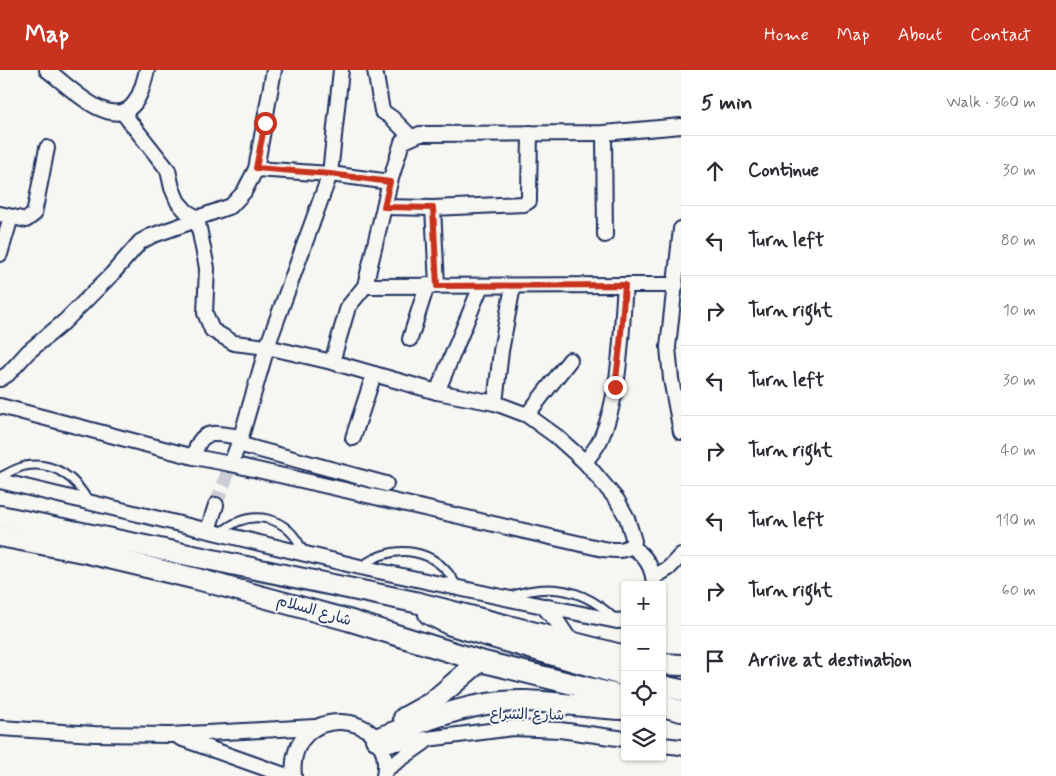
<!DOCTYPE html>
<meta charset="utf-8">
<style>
body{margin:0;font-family:Mynerve,"Playpen Sans Arabic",sans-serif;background:#f7f7f7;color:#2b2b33}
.controls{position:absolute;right:15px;bottom:15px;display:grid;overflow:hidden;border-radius:5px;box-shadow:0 1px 4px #0004}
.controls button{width:45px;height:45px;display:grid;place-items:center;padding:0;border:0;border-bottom:1px solid #e1e1e2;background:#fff;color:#2b2b33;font:25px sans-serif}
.stop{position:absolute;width:15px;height:15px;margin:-11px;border:4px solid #c8321e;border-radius:50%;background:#fff}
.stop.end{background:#c8321e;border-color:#fff;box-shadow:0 1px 5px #0008}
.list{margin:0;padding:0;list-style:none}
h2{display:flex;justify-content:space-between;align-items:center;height:65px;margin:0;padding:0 20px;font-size:21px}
h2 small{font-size:16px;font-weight:400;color:#7c7c81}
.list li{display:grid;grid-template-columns:32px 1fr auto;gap:15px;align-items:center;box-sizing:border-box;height:70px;padding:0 20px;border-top:1px solid #e1e1e2}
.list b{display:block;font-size:19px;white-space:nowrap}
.list em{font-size:16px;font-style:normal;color:#7c7c81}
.icon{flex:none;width:28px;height:28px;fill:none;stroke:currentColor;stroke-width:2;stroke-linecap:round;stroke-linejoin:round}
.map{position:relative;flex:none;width:681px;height:706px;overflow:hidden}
header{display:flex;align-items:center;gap:30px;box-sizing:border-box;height:70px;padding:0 25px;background:#c8321e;color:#fff}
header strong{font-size:24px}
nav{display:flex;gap:28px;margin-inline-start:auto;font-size:18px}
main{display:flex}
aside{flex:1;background:#fff}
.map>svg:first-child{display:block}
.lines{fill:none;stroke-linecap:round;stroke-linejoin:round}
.street-tunnel{stroke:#caced4;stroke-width:14;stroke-dasharray:14 7;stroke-linecap:butt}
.lane-casing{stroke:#1b2f5e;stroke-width:11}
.street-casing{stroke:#1b2f5e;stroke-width:18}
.secondary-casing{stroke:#1b2f5e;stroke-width:24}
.lane{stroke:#f6f6f2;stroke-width:7}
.street{stroke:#f6f6f2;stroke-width:14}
.secondary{stroke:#f6f6f2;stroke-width:20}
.route{stroke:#c8321e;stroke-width:6}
.labels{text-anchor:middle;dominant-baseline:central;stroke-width:4;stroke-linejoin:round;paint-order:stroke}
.street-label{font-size:15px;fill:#1b2f5e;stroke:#f6f6f2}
</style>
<header>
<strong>Map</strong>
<nav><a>Home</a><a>Map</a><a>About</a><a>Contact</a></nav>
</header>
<main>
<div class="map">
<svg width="681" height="706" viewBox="0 0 681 706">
<rect width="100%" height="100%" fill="#f6f6f2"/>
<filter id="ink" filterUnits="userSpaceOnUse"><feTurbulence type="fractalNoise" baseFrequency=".02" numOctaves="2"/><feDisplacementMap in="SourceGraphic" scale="10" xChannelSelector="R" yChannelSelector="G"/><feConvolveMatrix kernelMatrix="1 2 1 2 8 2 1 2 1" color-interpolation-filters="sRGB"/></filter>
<g filter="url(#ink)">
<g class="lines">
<polyline class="street-tunnel" points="216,435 231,394"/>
<defs>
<g id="lane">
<path d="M0,407C8,403 16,398 25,396C54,391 77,408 89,433"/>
<path d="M220,463C251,437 288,445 304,483"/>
<path d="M360,497C395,472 436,477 457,516"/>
<path d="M508,527C548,512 584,518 615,549"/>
</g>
<g id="street">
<path d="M47,0C66,13 109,60 132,36C141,27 144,11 147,0"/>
<polyline points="375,0 382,41 392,48 411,67"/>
<polyline points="604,63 605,165"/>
<polyline points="256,99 330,104 390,112"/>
<polyline points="384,137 433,138 524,134 529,131 529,125 530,63"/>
<polyline points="433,138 437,215"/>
<polyline points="0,144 26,150 34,144 47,78"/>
<polyline points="681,159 668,277 671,309 681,362"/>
<polyline points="0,184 11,147"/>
<polyline points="365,216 390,112 402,72 420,64 604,63 681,56"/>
<polyline points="410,269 427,215"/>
<polyline points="332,292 348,237 365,216 625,215"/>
<polyline points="0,309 8,304 28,282 64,252 112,204 140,172 151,166 188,153 197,148 231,136 244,122 256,99 274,0"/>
<polyline points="437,322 481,216"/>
<polyline points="495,333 501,281 513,216"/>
<path d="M0,336L194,387L231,394L603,479C614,480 628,483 634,471L627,448L617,430L585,392L556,366L527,345L495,333L437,322L332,292L267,277L234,273L212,260L205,243L207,198L197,148L186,141L178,132L172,118L168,100L123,43"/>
<polyline points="527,345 570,290"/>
<polyline points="353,368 374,304"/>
<polyline points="238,374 386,414"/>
<path d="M194,387C200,356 216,364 241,367"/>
<path d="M585,392C591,384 599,375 602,366C621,321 621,263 625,215H676"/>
<polyline points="231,394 241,367 267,277 330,104 341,0"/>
<polyline points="0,411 360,497 543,536 559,554 571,572"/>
<polyline points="208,460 216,435"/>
<path d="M631,476C646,486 653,497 654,515"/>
<polyline points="654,507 669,498 681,485"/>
<polyline points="543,536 617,551 625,550"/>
<polyline points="0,658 94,664 170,665 315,657"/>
<polyline points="180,668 287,706"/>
<polyline points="380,675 513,658 560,660 625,669"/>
<polyline points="662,675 681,677"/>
<polyline points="385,700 425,672"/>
<path d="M294,706C286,631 397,637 384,706"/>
</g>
<g id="secondary">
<polyline points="0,446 415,532 625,586"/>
<polyline points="0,466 88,483 197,509 348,550 480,591 625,627"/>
<polyline points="429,544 451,555 625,606"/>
<polyline points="662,594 681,595"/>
<polyline points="662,616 681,620"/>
<polyline points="662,636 681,641"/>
<polyline points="404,648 431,633 480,591"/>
<path d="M376,669C424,651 473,630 525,631C558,632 591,638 625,639"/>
</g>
</defs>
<use href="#lane" class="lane-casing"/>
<use href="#street" class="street-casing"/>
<use href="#secondary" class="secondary-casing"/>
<use href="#lane" class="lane"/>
<use href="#street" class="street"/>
<use href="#secondary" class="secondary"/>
</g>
</g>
<g class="lines" filter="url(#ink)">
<polyline class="route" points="265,53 256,98 330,104 390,112 384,137 433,138 437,216 625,215 620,276 615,317"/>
</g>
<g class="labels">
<g class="street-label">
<text transform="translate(314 541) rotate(16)">شارع السلام</text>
<text transform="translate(527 645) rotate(1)">شارع الشراع</text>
</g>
</g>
</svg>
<div class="controls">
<button>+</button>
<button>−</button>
<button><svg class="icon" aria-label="locate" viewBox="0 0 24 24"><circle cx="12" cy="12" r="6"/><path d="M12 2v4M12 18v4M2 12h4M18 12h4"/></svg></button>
<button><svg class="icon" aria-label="layers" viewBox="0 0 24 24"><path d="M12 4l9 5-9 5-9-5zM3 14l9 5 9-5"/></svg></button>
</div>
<div class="stop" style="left:265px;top:53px"></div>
<div class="stop end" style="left:615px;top:317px"></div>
</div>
<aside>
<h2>5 min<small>Walk · 360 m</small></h2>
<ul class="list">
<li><svg class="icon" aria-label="ahead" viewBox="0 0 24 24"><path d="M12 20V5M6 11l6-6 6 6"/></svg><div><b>Continue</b></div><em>30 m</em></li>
<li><svg class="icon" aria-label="left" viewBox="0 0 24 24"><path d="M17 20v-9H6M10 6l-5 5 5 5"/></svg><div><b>Turn left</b></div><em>80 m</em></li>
<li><svg class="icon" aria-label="right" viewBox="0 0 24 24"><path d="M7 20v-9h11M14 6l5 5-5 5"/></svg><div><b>Turn right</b></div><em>10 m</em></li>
<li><svg class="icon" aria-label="left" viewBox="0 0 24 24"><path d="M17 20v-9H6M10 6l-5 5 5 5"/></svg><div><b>Turn left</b></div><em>30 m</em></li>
<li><svg class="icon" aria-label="right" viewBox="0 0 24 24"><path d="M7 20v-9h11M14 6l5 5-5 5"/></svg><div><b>Turn right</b></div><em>40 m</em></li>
<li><svg class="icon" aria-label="left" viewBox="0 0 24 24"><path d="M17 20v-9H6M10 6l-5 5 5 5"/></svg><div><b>Turn left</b></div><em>110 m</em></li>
<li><svg class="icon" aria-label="right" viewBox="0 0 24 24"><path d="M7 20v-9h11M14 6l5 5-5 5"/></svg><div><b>Turn right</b></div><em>60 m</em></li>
<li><svg class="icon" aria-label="arrive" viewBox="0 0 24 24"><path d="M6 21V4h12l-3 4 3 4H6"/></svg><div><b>Arrive at destination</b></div></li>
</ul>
</aside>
</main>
